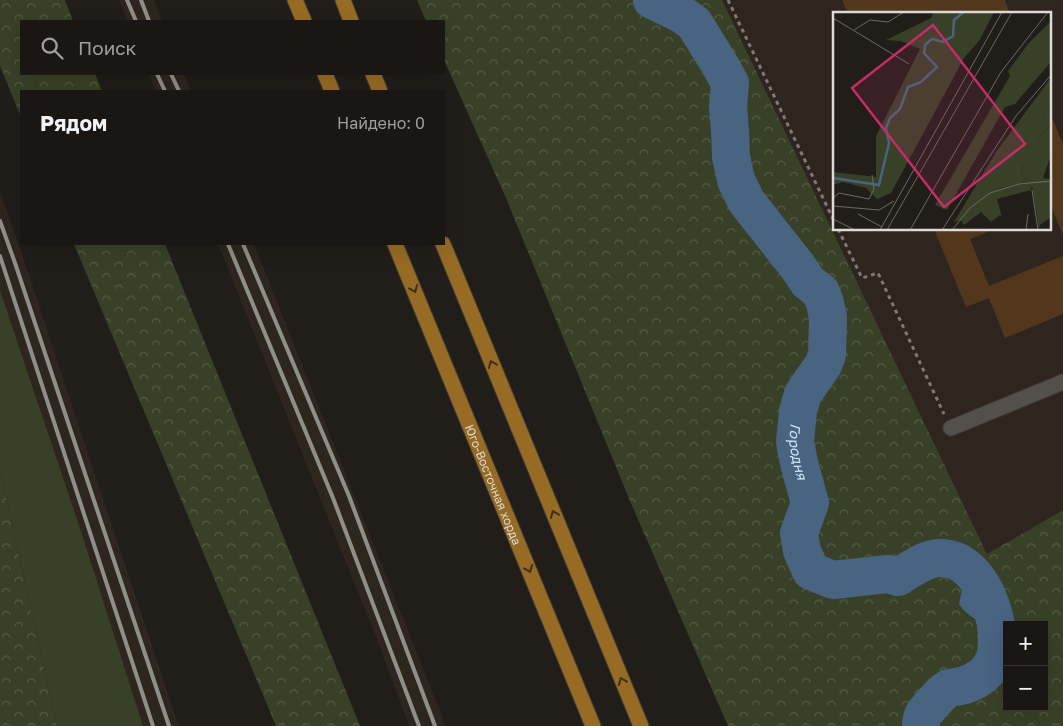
<!DOCTYPE html>
<html lang="ru">
<meta charset="utf-8">
<style>
body{margin:0;font-family:"Golos Text",sans-serif;background:#262322;color:#f1f3f6}
.controls{position:absolute;right:15px;bottom:15px;display:grid;overflow:hidden;border-radius:0px;box-shadow:0 5px 20px #0002}
.controls button{width:45px;height:45px;display:grid;place-items:center;padding:0;border:0;border-bottom:1px solid #373534;background:#191614;color:#f1f3f6;font:25px sans-serif}
.list{margin:0;padding:0;list-style:none}
h2{display:flex;justify-content:space-between;align-items:center;height:65px;margin:0;padding:0 20px;font-size:21px}
h2 small{font-size:16px;font-weight:400;color:#9f9fa0}
.icon{flex:none;width:28px;height:28px;fill:none;stroke:currentColor;stroke-width:2;stroke-linecap:round;stroke-linejoin:round}
.map{position:relative;flex:none;width:1063px;height:726px;overflow:hidden}
.search{position:absolute;background:#191614;box-shadow:0 5px 20px #0002;left:20px;top:20px;width:425px;height:55px;display:flex;align-items:center;gap:12px;box-sizing:border-box;padding:0 18px;border-radius:0px;color:#9f9fa0;font-size:19px}
.panel{position:absolute;background:#191614;box-shadow:0 5px 20px #0002;left:20px;top:90px;width:425px;height:155px;border-radius:0px}
.map>svg:first-child{display:block}
.built{fill:#2e261e;fill-rule:evenodd}
.green{fill:#384127}
.forest{fill:url(#forest-crowns);fill-rule:evenodd}
.water{fill:#486481}
.lines{fill:none;stroke-linecap:round;stroke-linejoin:round}
.river{stroke:#486481;stroke-width:38}
.building{fill:#53371c}
.street-casing{stroke:#3d3b38;stroke-width:17}
.primary-casing{stroke:#3d3b38;stroke-width:17}
.path{stroke:#7d7a77;stroke-width:3;stroke-dasharray:4 4;stroke-linecap:butt}
.street{stroke:#534f4b;stroke-width:15}
.primary{stroke:#976b24;stroke-width:15}
.rail{stroke:#908e8b;stroke-width:4}
.oneway{stroke:#423013}
.labels{text-anchor:middle;dominant-baseline:central;stroke-width:4;stroke-linejoin:round;paint-order:stroke}
.street-label{font-size:12px;fill:#dddbd8;stroke:#090807}
.water-label{font-size:14px;font-style:italic;fill:#d1e4f9;stroke:#090807}
.inset-river{fill:none;stroke:#486481;stroke-width:2.5}
.inset-road{fill:none;stroke:#6c6a66;stroke-width:1}
.view{fill:#c52c68;fill-opacity:0.15;stroke:#c52c68;stroke-width:2.5}
.inset-edge{fill:none;stroke:#dddbd8;stroke-width:2.5}
</style>
<div class="map">
<svg width="1063" height="726" viewBox="0 0 1063 726">
<defs>
<pattern id="forest-crowns" width="20" height="18" patternUnits="userSpaceOnUse" patternTransform="scale(1.25)"><rect width="20" height="18" fill="#384127"/><path d="M2 6a3 3 0 1 1 6 0M12 15a3 3 0 1 1 6 0" fill="none" stroke="#545c46"/></pattern>
</defs>
<rect width="100%" height="100%" fill="#211e1a"/>
<g class="built">
<polygon points="119,0 154,0 162,21 128,21"/>
<path d="M722,0H1063V510L987,554ZM834,14H1049V229H834Z"/>
<polygon points="149,74 184,74 191,91 156,91"/>
<polygon points="0,192 18,242 179,726 143,726 81,531 0,290"/>
<polygon points="218,244 254,244 446,726 409,726 378,642"/>
</g>
<polygon class="green" points="0,290 81,531 143,726 57,726 0,469"/>
<g class="forest">
<polygon points="0,0 65,0 73,21 21,21 21,74 95,74 102,91 21,91 21,117 0,66"/>
<path d="M417,0H722L987,554L1063,510V726H728L630,501L506,198L444,60V21H426ZM1007,625H1044V707H1007Z"/>
<polygon points="74,244 165,244 360,726 276,726"/>
<polygon points="0,469 57,726 0,726"/>
</g>
<path class="water" d="M981,574C988,574 991,576 995,581C1004,591 1004,602 1004,616L996,623L991,625C977,621 967,616 959,604L964,579Z"/>
<g class="lines">
<path class="river" id="s1" d="M652,0L681,14L694,23L720,65L730,83L728,106L730,131L731,157L736,180L746,201L798,267L808,282L821,292L825,303L828,318L827,355L823,365L803,394L798,411L795,442L799,463L810,503L799,533L802,551L811,571L833,580L888,574L898,577C912,569 926,557 943,558C977,560 996,607 997,636C997,645 997,655 993,662C987,675 974,683 961,686C957,687 953,687 949,688C944,690 929,707 925,712C922,716 921,721 921,726"/>
</g>
<g class="building">
<polygon points="842,0 1005,0 1010,14 848,14"/>
<polygon points="1049,110 1063,144 1063,235 1051,206 1049,207"/>
<polygon points="934,229 995,229 970,239 989,286 1063,256 1063,314 1005,338 989,298 966,307"/>
</g>
<g class="lines">
<defs>
<polyline id="street" points="951,428 1063,382"/>
<g id="primary">
<polyline points="295,0 304,21"/>
<polyline points="343,0 351,21"/>
<polyline points="325,74 332,91"/>
<polyline points="373,74 380,91"/>
<path id="s2" d="M395,244L593,726"/>
<polyline points="443,244 641,726"/>
</g>
</defs>
<use href="#street" class="street-casing"/>
<use href="#primary" class="primary-casing"/>
<g class="path">
<polyline points="728,0 834,221"/>
<polyline points="838,229 862,278 878,273 944,414"/>
</g>
<use href="#street" class="street"/>
<use href="#primary" class="primary"/>
<g class="rail">
<polyline points="127,0 136,21"/>
<polyline points="141,0 149,21"/>
<polyline points="157,74 165,91"/>
<polyline points="171,74 179,91"/>
<polyline points="0,221 15,263 169,726"/>
<polyline points="228,244 333,498 419,726"/>
<polyline points="243,244 349,496 435,726"/>
<polyline points="0,256 153,726"/>
</g>
</g>
<defs><path id="oneway-chevron" d="M-2-3.5L2.5 0L-2 3.5" fill="none" stroke-width="1.6" stroke-linecap="round" stroke-linejoin="round" transform="scale(1.25)"/></defs>
<g class="oneway">
<use href="#oneway-chevron" transform="translate(414 289) rotate(68)"/>
<use href="#oneway-chevron" transform="translate(492 364) rotate(-112)"/>
<use href="#oneway-chevron" transform="translate(554 514) rotate(-112)"/>
<use href="#oneway-chevron" transform="translate(529 569) rotate(68)"/>
<use href="#oneway-chevron" transform="translate(622 681) rotate(-112)"/>
</g>
<g class="labels">
<g class="street-label">
<text stroke="none"><textPath href="#s2" startOffset="260">Юго-Восточная хорда</textPath></text>
</g>
<g class="water-label">
<text stroke="none"><textPath href="#s1" startOffset="526">Городня</textPath></text>
</g>
</g>
<g transform="translate(833 12)">
<rect width="218" height="218" fill="#211e1a"/>
<path d="M217,67V94L211,100L204,128L217,114V146L210,166L217,167V180L210,203L217,201V206L207,213L206,217L199,173L198,178L164,187L169,205L167,203L158,210L148,200L131,213L128,208L121,210L163,140ZM201,137L188,157L189,164L196,169L163,177Z" fill="#384127" fill-rule="evenodd"/>
<path d="M101,0H161L146,29L131,46L58,181L44,187L33,176L10,170L0,173V160L43,165V124L87,37L68,29L53,28L98,6ZM217,10V51L182,92L172,95L114,198L102,193L177,64L175,59L195,32ZM217,94V114L203,129L211,100ZM189,123L201,137L199,154L191,152L188,157L189,164L196,169L163,177L136,193L134,191ZM217,180V201L210,203L208,193Z" fill="#384127"/>
<path class="inset-river" d="M0,166L46,173L56,131L53,116L57,106L67,97L75,75L88,70L104,55L91,41L92,33L99,27L110,30L120,24L121,8L131,0"/>
<path class="inset-road" d="M0,6L76,52M21,18L37,8L55,10L71,0M199,178L205,218M0,194L1,185L6,181L36,187L41,177L39,163M0,194L46,198L61,189M25,202L49,215M0,207L22,218M47,218L169,0M54,218L179,0M77,218L168,60L215,0M109,218L183,104L218,63M119,218L137,196L157,181L186,172L218,169M193,218L195,202"/>
<path class="view" d="M100,13L192,132L111,195L19,76Z"/>
<rect width="218" height="218" class="inset-edge"/>
</g>
</svg>
<div class="controls">
<button>+</button>
<button>−</button>
</div>
<div class="search"><svg class="icon" aria-label="search" viewBox="0 0 24 24"><circle cx="10" cy="10" r="6"/><path d="M15 15l6 6"/></svg>Поиск</div>
<section class="panel">
<h2>Рядом<small>Найдено: 0</small></h2>
<ul class="list">
</ul>
</section>
</div>
